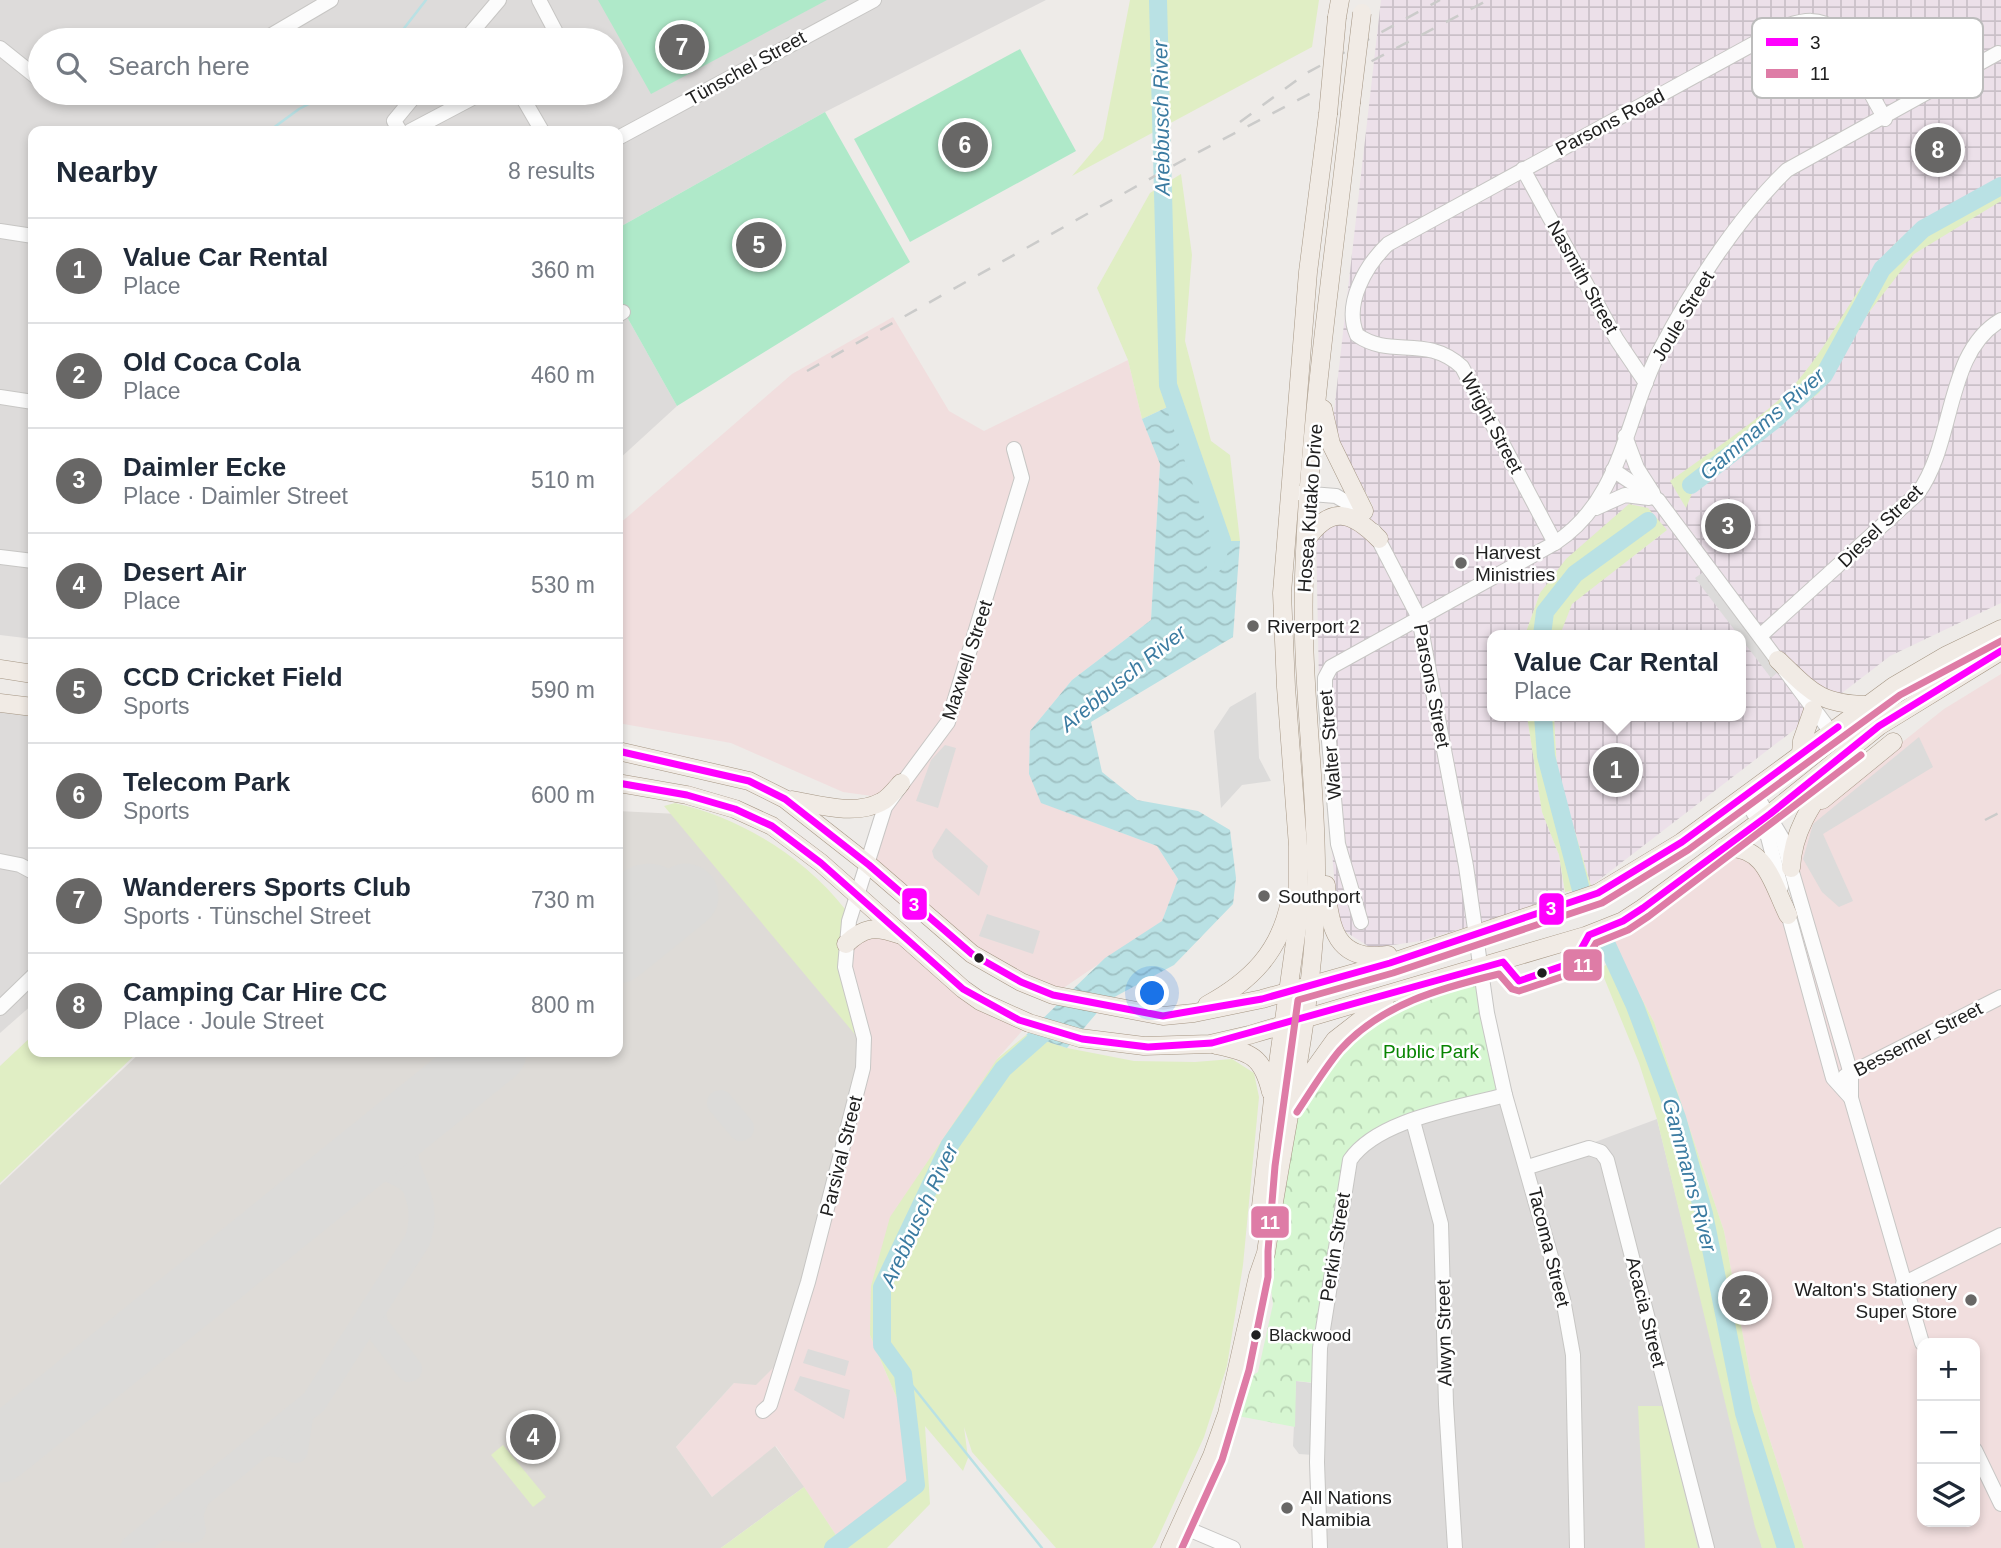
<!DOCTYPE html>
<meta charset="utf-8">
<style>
body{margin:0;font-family:Helvetica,sans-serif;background:#f6f6f7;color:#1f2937}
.controls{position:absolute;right:21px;bottom:21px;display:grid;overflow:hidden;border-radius:14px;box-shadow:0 4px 10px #0003}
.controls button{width:63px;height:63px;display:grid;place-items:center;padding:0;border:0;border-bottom:2px solid #e0e1e3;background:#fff;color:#1f2937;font:35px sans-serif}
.you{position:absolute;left:1153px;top:994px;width:24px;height:24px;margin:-18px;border:5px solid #fff;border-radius:50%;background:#1a73e8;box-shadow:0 0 0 10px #1a73e833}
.badge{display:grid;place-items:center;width:46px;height:46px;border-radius:50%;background:#686766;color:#fff;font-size:23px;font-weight:700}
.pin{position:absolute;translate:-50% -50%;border:4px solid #fff;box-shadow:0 2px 7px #0006}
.popup{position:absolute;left:1487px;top:630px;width:259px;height:91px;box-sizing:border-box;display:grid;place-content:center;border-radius:14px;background:#fff;filter:drop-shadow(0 2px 5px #0005);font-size:23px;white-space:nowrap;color:#747a83}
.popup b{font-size:26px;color:#1f2937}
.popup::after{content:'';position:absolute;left:50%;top:100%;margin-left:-14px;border:14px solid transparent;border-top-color:#fff}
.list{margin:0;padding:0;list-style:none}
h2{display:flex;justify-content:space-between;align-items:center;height:91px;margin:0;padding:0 28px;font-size:30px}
h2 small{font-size:23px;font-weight:400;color:#747a83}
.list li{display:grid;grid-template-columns:46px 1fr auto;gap:21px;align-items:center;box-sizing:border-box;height:105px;padding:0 28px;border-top:2px solid #e0e1e3}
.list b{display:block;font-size:26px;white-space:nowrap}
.list p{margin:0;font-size:23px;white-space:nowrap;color:#747a83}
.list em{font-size:23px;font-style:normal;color:#747a83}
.icon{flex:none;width:38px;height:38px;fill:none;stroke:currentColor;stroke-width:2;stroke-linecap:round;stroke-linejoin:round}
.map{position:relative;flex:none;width:2001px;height:1548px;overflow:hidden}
.search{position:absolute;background:#fff;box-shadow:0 4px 10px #0003;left:28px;top:28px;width:595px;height:77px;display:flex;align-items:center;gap:18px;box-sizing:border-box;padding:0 24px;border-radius:38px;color:#747a83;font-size:26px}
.panel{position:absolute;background:#fff;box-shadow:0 4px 10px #0003;left:28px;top:126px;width:595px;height:931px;border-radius:14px}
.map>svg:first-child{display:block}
.residential{fill:#dddbda;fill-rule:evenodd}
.commercial{fill:#f1dede;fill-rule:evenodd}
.industrial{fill:url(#industrial-grid)}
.religious{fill:#dcdbda}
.airport{fill:#dedbd7}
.grass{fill:#e0eec4}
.park{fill:url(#park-crowns)}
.pitch{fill:#afe9c9}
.water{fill:url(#water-waves)}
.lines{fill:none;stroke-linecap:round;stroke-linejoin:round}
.stream{stroke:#b9e1e4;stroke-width:2.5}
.river{stroke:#b9e1e4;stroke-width:18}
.taxiway{stroke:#dcdbd9;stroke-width:26}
.runway{stroke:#dcdbd9;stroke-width:65}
.minor-casing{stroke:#c7c6c4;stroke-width:16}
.major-casing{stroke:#a59684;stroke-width:19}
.minor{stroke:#fcfcfc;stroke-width:14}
.major{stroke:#f1ebe5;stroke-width:18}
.rail{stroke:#cbcbca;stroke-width:2.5;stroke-dasharray:14 14;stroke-linecap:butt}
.major-bridge-casing{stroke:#a59684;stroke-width:19;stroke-linecap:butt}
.major-bridge{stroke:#f1ebe5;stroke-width:18}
.bus-1-casing{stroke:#fff;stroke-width:12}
.bus-2-casing{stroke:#fff;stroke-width:12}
.bus-1{stroke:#ff00fe;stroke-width:7}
.bus-2{stroke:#de7ca6;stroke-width:7}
.poi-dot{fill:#686766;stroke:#fff;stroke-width:2.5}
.bus-dot{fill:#202020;stroke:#fff;stroke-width:2.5}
.labels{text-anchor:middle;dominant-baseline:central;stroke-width:5;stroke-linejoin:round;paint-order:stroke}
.bus-label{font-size:17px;fill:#202020;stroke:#fff;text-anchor:start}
.street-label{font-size:19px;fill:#202020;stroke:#fff}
.poi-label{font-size:19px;fill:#202020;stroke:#fff;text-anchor:start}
.park-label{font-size:19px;fill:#088502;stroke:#fff}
.water-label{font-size:21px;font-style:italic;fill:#3b7ba1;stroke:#fff}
.key{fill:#fff;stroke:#bcbcbc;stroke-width:2}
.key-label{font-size:19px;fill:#202020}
.line-badge{stroke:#fff;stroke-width:2.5}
.badge-label{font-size:19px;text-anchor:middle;font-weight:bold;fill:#fff}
</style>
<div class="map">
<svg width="2001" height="1548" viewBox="0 0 2001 1548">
<defs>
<pattern id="industrial-grid" width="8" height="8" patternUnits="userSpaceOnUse" patternTransform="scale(1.75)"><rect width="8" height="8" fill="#ece0e9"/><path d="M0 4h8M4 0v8" fill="none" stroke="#cac0c8"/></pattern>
<pattern id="park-crowns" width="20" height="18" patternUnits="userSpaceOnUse" patternTransform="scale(1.75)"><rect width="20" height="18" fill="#d6f6d1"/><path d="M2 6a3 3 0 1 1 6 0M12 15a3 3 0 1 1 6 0" fill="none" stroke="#b7d3b3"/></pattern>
<pattern id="water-waves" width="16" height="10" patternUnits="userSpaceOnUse" patternTransform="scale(1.75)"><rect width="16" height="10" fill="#b9e1e4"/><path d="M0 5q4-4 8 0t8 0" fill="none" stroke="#9fc1c3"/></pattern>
</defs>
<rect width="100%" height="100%" fill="#eeebe8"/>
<g class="residential">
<path d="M0,0H1046L825,112L618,228V131H33V639L0,635ZM40,40H611V93H40Z"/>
<polygon points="618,301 677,406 618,460"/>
<polygon points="0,709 33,712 33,1004 0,1033"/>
<polygon points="1505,1095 1528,1167 1657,1119 1762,1548 1321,1548 1317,1383 1350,1160 1372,1137"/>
</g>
<g class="commercial">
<polygon points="893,317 949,411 984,431 1128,360 1142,419 1160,464 1151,620 1072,680 1030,731 1029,774 1042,803 1157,846 1178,879 1162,921 1053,995 1021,982 869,865 906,772 879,797 843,792 731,743 618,723 618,525 792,374"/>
<path d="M2001,674V1548H1804L1751,1380L1724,1231L1654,1022L1611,940L1630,931L1733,851L1751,856L1776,906L1805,897L1796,850L1808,817L1944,709ZM1922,1343H1975V1522H1922Z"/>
<polygon points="881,928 947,976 1029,1023 997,1059 870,1335 904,1415 910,1446 912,1485 838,1538 776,1446 712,1497 676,1447 734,1383 863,1068 845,954"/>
</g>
<polygon class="industrial" points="1381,0 2001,0 2001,603 1890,656 1591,886 1557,771 1554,716 1740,716 1740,635 1560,635 1571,604 1667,530 1540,593 1525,635 1492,635 1492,716 1527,716 1542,812 1559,855 1565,897 1421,941 1371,948 1338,927 1319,684 1316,531 1373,506 1332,429"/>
<g class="religious">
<polygon points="1702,573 1778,672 1771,678 1695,578"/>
<polygon points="1256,692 1259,758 1271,781 1242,785 1221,808 1214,731 1230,707"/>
<polygon points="1919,737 1933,767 1823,834 1853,901 1839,907 1822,892 1803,859 1813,824"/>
<polygon points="945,745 956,748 938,808 916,801 931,760"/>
<polygon points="946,828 988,866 979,896 934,858 932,851"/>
<polygon points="987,914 1040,931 1033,954 979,936"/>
<polygon points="808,1349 849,1361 845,1376 803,1363"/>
<polygon points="800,1376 850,1390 844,1419 794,1390"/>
<polygon points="1296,1381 1312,1383 1313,1455 1299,1454 1293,1446"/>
</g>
<polygon class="airport" points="618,811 678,814 864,1038 789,1352 756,1385 734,1383 676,1447 712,1497 775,1446 804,1487 721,1548 0,1548 0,1185 141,1052 618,1052"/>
<g class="grass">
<polygon points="1130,0 1319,0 1312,47 1072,176 1103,139"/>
<polygon points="1181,174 1192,255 1185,341 1211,441 1230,455 1240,541 1222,541 1174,404 1142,419 1128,360 1097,288 1150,193"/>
<path d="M2001,179V201L1914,254L1860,324L1819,393L1693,491L1686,508L1670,481C1707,454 1747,428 1781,398C1828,355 1849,292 1892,247C1922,216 1964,199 2001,179Z"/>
<polygon points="1629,504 1648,508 1667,530 1572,604 1560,635 1525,635 1540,593 1566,559"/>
<polygon points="1527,716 1554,716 1557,771 1591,886 1565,892 1559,855 1542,812"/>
<path d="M675,803C741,818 803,856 845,909L838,959L858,1038L664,806Z"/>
<polygon points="1620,958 1654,1022 1724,1231 1751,1380 1804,1548 1762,1548 1755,1527 1657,1119 1639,1063 1600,968"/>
<polygon points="33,1035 33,1052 138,1052 0,1183 0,1066"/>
<polygon points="1026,1035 1067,1048 1134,1061 1195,1062 1232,1059 1254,1073 1259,1097 1243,1265 1227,1366 1204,1437 1156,1542 1152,1548 1056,1548 972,1452 964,1427 968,1458 963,1471 925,1426 930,1504 887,1548 721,1548 804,1487 838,1538 911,1485 910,1446 904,1415 870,1335 871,1286 890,1217 997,1059"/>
<polygon points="1638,1406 1663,1406 1698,1548 1645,1548"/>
<polygon points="503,1445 546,1497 533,1507 491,1455"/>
</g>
<polygon class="park" points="1481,968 1505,1095 1413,1121 1358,1148 1317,1383 1296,1381 1295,1427 1227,1414 1234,1387 1258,1372 1273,1304 1266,1253 1288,1106 1337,1047 1412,988"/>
<g class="pitch">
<polygon points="598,0 827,0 651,94"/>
<polygon points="1020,49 1076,151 910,242 854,139"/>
<polygon points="825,112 910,262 677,406 618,301 618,228"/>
</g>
<polygon class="water" points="1174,404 1221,541 1240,541 1233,637 1091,722 1102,772 1137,800 1198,811 1230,830 1236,878 1233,904 1174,965 1107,1001 1067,1048 1026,1035 1105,958 1162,921 1178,879 1157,846 1041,803 1029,774 1030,731 1072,680 1151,620 1160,464 1142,419"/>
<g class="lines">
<g class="stream">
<polyline points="395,40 426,0"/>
<polyline points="269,131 299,109 330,93"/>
<polyline points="903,1374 1042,1548"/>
</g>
<g class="river">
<polyline points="1158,0 1168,385 1222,541 1215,563"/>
<polyline points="1691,485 1772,422 1824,375 1882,269 1923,229 2001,186"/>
<polyline points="1542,635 1545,612 1575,574 1648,521"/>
<polyline points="1543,716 1546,756 1581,890"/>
<polyline points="1601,932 1635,1006 1677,1118 1704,1214 1744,1413 1786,1548"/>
<polyline points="833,1548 916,1485 903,1374 882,1345 882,1287 949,1146 1003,1069 1055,1023"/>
</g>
<g class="taxiway">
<path d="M618,897C631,869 672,869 677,903"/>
<polyline points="720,1103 741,1128"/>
<path d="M348,1171C373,1164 392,1165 413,1183"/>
<polyline points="373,1310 375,1325 409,1369"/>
<polyline points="265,1443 287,1445 295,1450 300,1416"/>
<polyline points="160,1527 193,1530 190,1514 197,1497"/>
<path d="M133,1548L314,1402L417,1241C438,1183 379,1168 419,1113"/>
</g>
<g class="runway">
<polyline points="618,951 686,896"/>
<polyline points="0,1450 494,1052"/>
</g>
<defs>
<g id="minor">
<polyline points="539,0 560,40"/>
<polyline points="263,40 331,0"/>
<polyline points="465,40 499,0"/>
<polyline points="0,48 40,80"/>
<polyline points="520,93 542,131"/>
<polyline points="400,131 394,121 417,93"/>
<polyline points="410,131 482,93"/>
<polyline points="618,138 874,0"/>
<polyline points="1523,169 1617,340 1646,383"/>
<polyline points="0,231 33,236"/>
<polyline points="618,315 623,312"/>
<polyline points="0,397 33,402"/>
<polyline points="1625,436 1637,468 1653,493"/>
<polyline points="1613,470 1658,500 1831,732"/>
<polyline points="1299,493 1336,496 1365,513"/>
<polyline points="1596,508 1625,495 1649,498"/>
<polyline points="1374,531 1419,618 1466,866 1487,1013 1505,1095 1563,1299 1573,1355 1577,1548"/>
<path d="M1555,543L1462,367C1426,334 1391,359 1357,335C1343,304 1366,265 1388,244L1786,26C1804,20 1819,17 1836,30L1885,119"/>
<polyline points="0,557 33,561"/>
<path d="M1760,636L1918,493C1955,443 1945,352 2001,320"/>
<polyline points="1753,790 1782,838 1851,1074 1851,1098 1922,1343"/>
<polyline points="1744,797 1768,837 1781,887"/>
<polyline points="0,861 20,865 33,872"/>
<polyline points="1786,906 1833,1078 1851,1098"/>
<path d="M1361,922L1338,844L1325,695V678L1331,667L1555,543C1623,499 1625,417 1660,350C1691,290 1738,217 1787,170L1998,53"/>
<polyline points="0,1008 33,976"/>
<polyline points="1845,1076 2001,997"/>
<polyline points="1413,1121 1441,1224 1446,1404 1455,1548"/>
<polyline points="1528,1167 1589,1148 1601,1152 1607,1160 1707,1548"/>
<polyline points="1903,1284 2001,1235"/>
<polyline points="763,1411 770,1405 808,1282 863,1068 864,1038 845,967 849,921 885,807 948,722 1022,478 1014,449"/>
<polyline points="1975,1450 2001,1504"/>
<polyline points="1181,1526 1233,1548"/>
<path d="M1320,1548L1317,1462L1320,1348L1350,1160C1378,1119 1459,1108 1505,1095"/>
</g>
<g id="major">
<polyline points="1337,17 1340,0"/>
<polyline points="1323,409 1331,444 1364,511"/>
<path d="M1306,540C1331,505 1351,511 1379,539"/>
<path d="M1778,660C1811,691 1819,704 1866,705"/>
<polyline points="0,669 33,674"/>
<polyline points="0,703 33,707"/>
<polyline points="618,751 749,781 785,799 869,865 972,954 1021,982 1053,995 1163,1016 1194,1013 1262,999 1390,963 1598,893 1682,842 1894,686 1947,655 2001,629"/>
<polyline points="1801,754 1802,741 1813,710"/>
<polyline points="618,783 687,795 735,809 772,826 821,863 963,989 980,1001 1029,1023 1080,1038 1144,1046 1210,1044 1249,1035 1585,936 1623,921 1643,908 1770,814 1879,726 2001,651"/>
<path d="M792,800C819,805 855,816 881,802C888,799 895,790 901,783"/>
<polyline points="1822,800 1893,742"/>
<path d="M1723,848C1766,844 1772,883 1788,915"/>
<path d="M1791,868C1793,828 1815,800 1837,768"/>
<path d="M1326,885C1329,927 1336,963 1388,955"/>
<path d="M846,944C864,927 875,926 898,934"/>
<path d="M1207,1005C1251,981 1280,952 1290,901"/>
<path d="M1216,1045C1251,1053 1262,1055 1271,1092"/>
<polyline points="1292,1100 1335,1040 1384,1002"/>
<polyline points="1260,1215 1273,1099 1298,921 1298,846 1286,687 1282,593 1308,272 1328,114"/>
<path d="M1170,1548L1212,1456L1227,1414L1258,1276L1266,1253C1281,1148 1306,1043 1314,937C1323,817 1300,698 1304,577C1309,419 1334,260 1351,103"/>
</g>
</defs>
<use href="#minor" class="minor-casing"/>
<use href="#major" class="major-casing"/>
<use href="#minor" class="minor"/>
<use href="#major" class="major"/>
<g class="rail">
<polyline points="1240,122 1305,74 1440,0"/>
<polyline points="807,371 1178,163 1488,0"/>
<polyline points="1985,820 2001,812"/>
</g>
<defs>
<g id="major-bridge">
<polyline points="1351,103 1362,13"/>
<polyline points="1328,114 1337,17"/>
</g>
</defs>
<use href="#major-bridge" class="major-bridge-casing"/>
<use href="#major-bridge" class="major-bridge"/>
<defs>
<g id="bus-1">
<polyline points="618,751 749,781 785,799 869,865 972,954 1021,982 1053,995 1163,1016 1262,999 1390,963 1598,893 1682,842 1838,727"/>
<polyline points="618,783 687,795 735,809 772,826 821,863 963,989 1019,1020 1082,1039 1148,1047 1212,1043 1503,962 1519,981 1574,962 1589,935 1623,921 1643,908 1770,814 1879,726 2001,651"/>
</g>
<g id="bus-2">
<path d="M1297,1112C1311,1091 1324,1069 1340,1050C1381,1004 1441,988 1499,974L1512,989L1519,991L1579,971L1596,943L1628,930L1649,916L1861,755"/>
<polyline points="1182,1548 1222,1460 1249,1370 1268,1277 1268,1251 1275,1166 1298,1000 1393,973 1602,903 1688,850 1900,695 2001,641"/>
</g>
</defs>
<use href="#bus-1" class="bus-1-casing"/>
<use href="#bus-2" class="bus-2-casing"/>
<use href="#bus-1" class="bus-1"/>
<use href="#bus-2" class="bus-2"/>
</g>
<g class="poi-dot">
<circle cx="1461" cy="563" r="7"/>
<circle cx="1253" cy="626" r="7"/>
<circle cx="1264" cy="896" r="7"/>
<circle cx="1971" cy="1300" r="7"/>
<circle cx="1287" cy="1508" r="7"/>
</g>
<g class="bus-dot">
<circle cx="979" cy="958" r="6"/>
<circle cx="1542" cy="973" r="6"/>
<circle cx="1256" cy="1335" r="6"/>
</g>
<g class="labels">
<g class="bus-label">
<text x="1269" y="1335">Blackwood</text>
</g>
<g class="street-label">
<text transform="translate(746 68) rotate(-29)">Tünschel Street</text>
<text transform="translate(1610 122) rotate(-28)">Parsons Road</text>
<text transform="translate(1583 277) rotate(61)">Nasmith Street</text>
<text transform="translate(1683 316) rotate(-59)">Joule Street</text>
<text transform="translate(1492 423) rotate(62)">Wright Street</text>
<text transform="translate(1310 508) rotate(-86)">Hosea Kutako Drive</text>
<text transform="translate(1880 526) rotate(-44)">Diesel Street</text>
<text transform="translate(967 660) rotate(-72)">Maxwell Street</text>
<text transform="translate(1432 686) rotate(79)">Parsons Street</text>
<text transform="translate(1330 745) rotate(-95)">Walter Street</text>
<text transform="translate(1918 1039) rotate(-27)">Bessemer Street</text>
<text transform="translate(841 1156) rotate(-76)">Parsival Street</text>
<text transform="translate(1335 1247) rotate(-81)">Perkin Street</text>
<text transform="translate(1549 1247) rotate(76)">Tacoma Street</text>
<text transform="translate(1646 1312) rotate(76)">Acacia Street</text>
<text transform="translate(1444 1333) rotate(-91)">Alwyn Street</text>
</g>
<g class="poi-label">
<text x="1475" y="552">Harvest<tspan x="1475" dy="22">Ministries</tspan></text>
<text x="1267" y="626">Riverport 2</text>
<text x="1278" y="896">Southport</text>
<text x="1957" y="1289" text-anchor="end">Walton's Stationery<tspan x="1957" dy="22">Super Store</tspan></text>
<text x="1301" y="1497">All Nations<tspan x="1301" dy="22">Namibia</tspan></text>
</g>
<g class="park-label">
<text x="1431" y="1051">Public Park</text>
</g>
<g class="water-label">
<text transform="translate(1161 118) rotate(-91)">Arebbusch River</text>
<text transform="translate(1762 424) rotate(-41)">Gammams River</text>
<text transform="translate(1123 678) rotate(-39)">Arebbusch River</text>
<text transform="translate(1690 1175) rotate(75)">Gammams River</text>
<text transform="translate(919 1215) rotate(-65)">Arebbusch River</text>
</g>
</g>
<rect x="1752" y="18" width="231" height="80" rx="10" class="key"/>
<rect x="1766" y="38" width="32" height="8" fill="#ff00fe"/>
<rect x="1766" y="69" width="32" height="9" fill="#de7ca6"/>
<g class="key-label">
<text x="1810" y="49">3</text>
<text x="1810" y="80">11</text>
</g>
<g class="line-badge">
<rect x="901" y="887" width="27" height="34" rx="7" fill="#ff00fe"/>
<rect x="1538" y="892" width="27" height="34" rx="7" fill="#ff00fe"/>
<rect x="1562" y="948" width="41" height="34" rx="7" fill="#de7ca6"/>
<rect x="1250" y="1205" width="40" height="34" rx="7" fill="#de7ca6"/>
</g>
<g class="badge-label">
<text x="914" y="911">3</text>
<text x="1551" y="915">3</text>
<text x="1583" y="972">11</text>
<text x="1270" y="1229">11</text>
</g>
</svg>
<div class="controls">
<button>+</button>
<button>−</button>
<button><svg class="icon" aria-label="layers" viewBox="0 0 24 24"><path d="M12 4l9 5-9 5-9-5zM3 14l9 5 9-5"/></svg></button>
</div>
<div class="you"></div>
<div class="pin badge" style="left:1616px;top:770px">1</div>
<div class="popup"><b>Value Car Rental</b>Place</div>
<div class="pin badge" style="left:1745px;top:1298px">2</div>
<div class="pin badge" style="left:1728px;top:526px">3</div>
<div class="pin badge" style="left:533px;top:1437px">4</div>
<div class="pin badge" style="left:759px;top:245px">5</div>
<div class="pin badge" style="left:965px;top:145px">6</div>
<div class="pin badge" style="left:682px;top:47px">7</div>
<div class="pin badge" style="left:1938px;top:150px">8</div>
<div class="search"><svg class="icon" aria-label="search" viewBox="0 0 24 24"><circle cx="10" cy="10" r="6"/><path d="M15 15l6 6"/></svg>Search here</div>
<section class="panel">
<h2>Nearby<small>8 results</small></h2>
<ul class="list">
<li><span class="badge">1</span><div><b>Value Car Rental</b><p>Place</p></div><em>360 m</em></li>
<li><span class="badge">2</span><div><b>Old Coca Cola</b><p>Place</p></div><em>460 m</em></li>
<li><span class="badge">3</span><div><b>Daimler Ecke</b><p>Place · Daimler Street</p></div><em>510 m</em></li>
<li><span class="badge">4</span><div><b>Desert Air</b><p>Place</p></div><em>530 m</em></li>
<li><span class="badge">5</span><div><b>CCD Cricket Field</b><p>Sports</p></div><em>590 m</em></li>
<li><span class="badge">6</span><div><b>Telecom Park</b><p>Sports</p></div><em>600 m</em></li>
<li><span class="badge">7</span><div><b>Wanderers Sports Club</b><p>Sports · Tünschel Street</p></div><em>730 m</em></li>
<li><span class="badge">8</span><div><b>Camping Car Hire CC</b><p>Place · Joule Street</p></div><em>800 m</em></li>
</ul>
</section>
</div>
